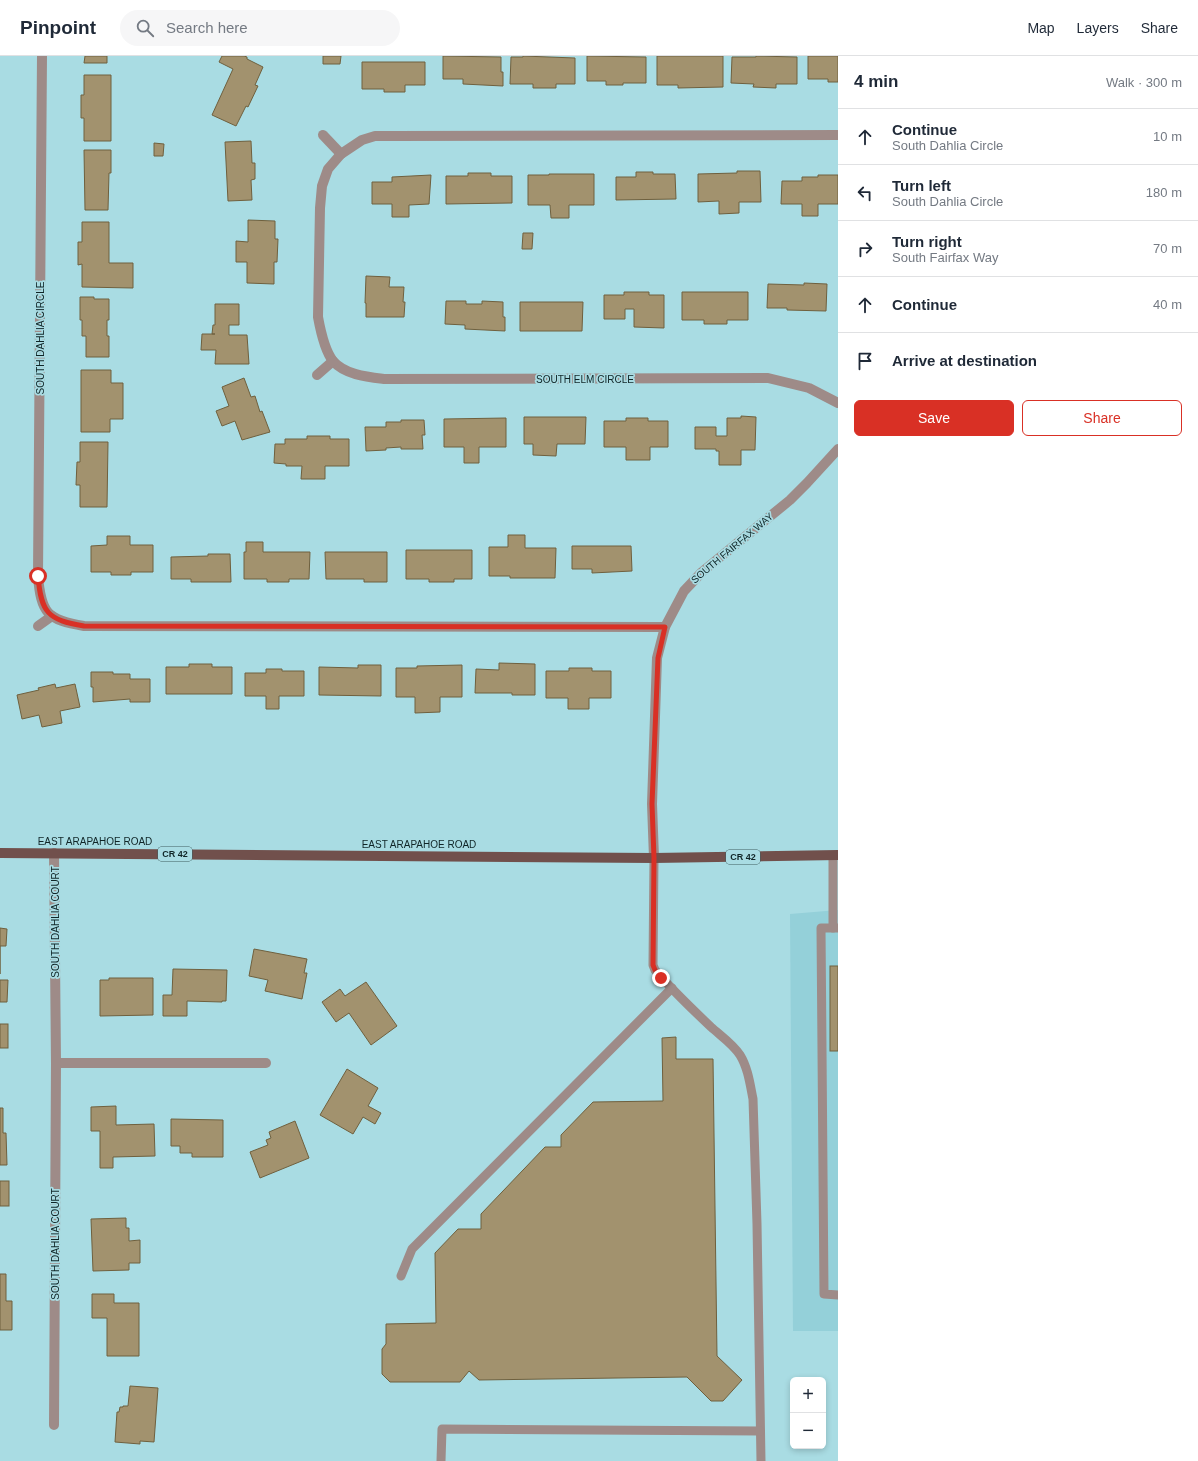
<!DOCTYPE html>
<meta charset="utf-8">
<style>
body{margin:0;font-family:Arial,sans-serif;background:#f6f6f7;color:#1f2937}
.controls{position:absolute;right:12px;bottom:12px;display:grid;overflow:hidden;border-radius:6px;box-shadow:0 2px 6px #0003}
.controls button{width:36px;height:36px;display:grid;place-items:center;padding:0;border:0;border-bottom:1px solid #e0e1e3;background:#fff;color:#1f2937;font:20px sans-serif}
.stop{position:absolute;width:12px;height:12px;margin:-9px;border:3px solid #d93025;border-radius:50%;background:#fff}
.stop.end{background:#d93025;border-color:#fff;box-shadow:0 1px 4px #0008}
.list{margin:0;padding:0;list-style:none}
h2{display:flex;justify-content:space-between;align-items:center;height:52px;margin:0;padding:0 16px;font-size:17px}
h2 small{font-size:13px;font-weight:400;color:#747a83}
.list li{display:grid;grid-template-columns:26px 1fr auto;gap:12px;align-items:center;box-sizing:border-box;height:56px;padding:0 16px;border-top:1px solid #e0e1e3}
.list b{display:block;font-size:15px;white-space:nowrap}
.list p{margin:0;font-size:13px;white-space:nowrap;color:#747a83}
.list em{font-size:13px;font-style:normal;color:#747a83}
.actions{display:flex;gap:8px;padding:12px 16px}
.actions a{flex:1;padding:9px 0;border:1px solid #d93025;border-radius:6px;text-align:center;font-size:14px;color:#d93025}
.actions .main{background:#d93025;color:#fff}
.icon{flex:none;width:22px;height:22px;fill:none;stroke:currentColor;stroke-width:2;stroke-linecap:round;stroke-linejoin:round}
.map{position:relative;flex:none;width:838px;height:1405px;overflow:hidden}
header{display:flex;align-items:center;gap:24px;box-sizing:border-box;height:56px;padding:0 20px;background:#fff;border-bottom:1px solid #e0e1e3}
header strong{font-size:19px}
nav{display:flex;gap:22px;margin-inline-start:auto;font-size:14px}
.search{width:280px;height:36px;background:#f6f6f7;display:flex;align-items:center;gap:10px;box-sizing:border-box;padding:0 14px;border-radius:22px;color:#747a83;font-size:15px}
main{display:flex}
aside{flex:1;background:#fff}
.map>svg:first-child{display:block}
.built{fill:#94d0d9}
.building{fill:#a2926e;stroke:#6f603e}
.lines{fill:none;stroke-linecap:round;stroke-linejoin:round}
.lane{stroke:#9e8b88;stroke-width:9}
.street{stroke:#9e8b88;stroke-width:10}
.primary{stroke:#71504c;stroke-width:10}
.route{stroke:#d93025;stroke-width:5}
.labels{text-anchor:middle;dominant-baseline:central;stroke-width:3.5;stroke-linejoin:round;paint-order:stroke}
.shield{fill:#a9dce3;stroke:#3e5c5f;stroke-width:1}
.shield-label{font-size:9px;font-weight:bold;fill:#102527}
.street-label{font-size:10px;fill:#102527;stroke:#a9dce3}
</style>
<header>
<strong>Pinpoint</strong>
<div class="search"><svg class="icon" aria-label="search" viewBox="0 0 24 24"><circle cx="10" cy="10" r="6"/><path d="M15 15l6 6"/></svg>Search here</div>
<nav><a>Map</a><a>Layers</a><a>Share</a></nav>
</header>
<main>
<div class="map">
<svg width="838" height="1405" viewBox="0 0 838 1405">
<rect width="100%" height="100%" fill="#a9dce3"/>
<polygon class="built" points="838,854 838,1275 793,1275 790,858"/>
<g class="building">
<polygon points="85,0 107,0 107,7 84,7"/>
<polygon points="222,0 244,0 247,1 247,3 263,11 255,29 258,30 248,51 246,50 236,70 212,59 233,13 219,6"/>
<polygon points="323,0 341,0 340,8 323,8"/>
<polygon points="443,0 501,1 501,16 503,16 503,30 463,28 463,23 443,23"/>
<polygon points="523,0 575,2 575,28 556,28 556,32 533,32 533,28 510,28 511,1 523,1"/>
<polygon points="587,0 646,1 646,27 623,27 623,29 606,29 606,25 587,25"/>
<polygon points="657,0 723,0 723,31 678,32 678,29 657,29"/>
<polygon points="756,0 797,1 797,28 776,28 776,32 753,31 754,28 731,27 732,1 756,1"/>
<polygon points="808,0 838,0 838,26 828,26 828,23 808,23"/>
<polygon points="362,6 425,6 425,29 405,29 405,36 384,36 384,33 362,33"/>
<polygon points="84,19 111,19 111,85 84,85 84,62 81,62 81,39 84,39"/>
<polygon points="251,85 252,107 255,107 255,123 251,124 252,144 228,145 225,86"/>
<polygon points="154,87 164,88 163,100 154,100"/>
<polygon points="84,94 111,94 111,117 109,117 108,154 85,154"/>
<polygon points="737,115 760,115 761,146 739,146 739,157 719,158 719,145 698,146 698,118 737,117"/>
<polygon points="636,116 653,116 653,118 675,118 676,143 616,144 616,121 636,121"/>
<polygon points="468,117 491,117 491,120 512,120 512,147 446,148 446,120 468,120"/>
<polygon points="549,118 594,118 594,149 569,149 569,162 551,162 550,149 528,149 528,119 549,119"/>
<polygon points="431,119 429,148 409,149 409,161 392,161 392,148 372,148 372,126 392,126 392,121"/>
<polygon points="818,119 838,119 838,148 818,148 818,160 802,160 802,148 781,148 782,125 802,125 802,121 818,121"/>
<polygon points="248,164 275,165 275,183 278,183 277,206 274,206 274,228 247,227 247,206 236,206 236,185 248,186"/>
<polygon points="82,166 109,166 109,207 133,207 133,232 82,231 82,208 78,209 78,186 82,186"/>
<polygon points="523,177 533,177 532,193 522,193"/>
<polygon points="366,220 390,221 389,231 404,231 403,246 405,246 404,261 366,261 366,247 365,247"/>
<polygon points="804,227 827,228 826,255 787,254 787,252 767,252 768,228 804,229"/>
<polygon points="624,236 649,236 649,239 664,239 664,272 634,271 634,253 625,253 625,263 604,263 604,239 624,239"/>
<polygon points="682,236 748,236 748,264 727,264 727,268 704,268 704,264 682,264"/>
<polygon points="80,241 94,241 94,243 109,243 109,264 107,264 107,280 109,280 109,301 86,301 86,280 82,280 82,264 80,264"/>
<polygon points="446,245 466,245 466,248 482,248 482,245 503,246 503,261 505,261 505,275 465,273 465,269 445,268"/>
<polygon points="520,246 583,246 582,275 520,275"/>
<polygon points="215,248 239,248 239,269 229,269 229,279 247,279 249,308 215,308 216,294 201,294 202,278 215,278 212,278 213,269 215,269"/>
<polygon points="81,314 111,314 111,327 123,327 123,363 110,363 110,376 81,376"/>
<polygon points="244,322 251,341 255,340 260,356 262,355 270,376 242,384 235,365 222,370 216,355 229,350 222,331"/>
<polygon points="741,360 756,361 755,394 741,394 741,409 719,409 719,395 716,395 716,393 695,393 695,371 716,371 716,380 727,380 727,362 741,362"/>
<polygon points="524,361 586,361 585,388 557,388 556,400 533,399 533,388 524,388"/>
<polygon points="506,362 506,391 479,391 479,407 464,407 464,391 444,391 444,363"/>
<polygon points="626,362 648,362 648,365 668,365 668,391 650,391 650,404 626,404 626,391 604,391 604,365 626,365"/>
<polygon points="401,364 424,364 425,379 422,379 423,393 401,393 401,391 386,392 386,394 366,395 365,371 386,371 386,366 401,366"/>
<polygon points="307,380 330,380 330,383 349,383 349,410 325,410 325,423 301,423 302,410 286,410 286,408 274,407 275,388 285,388 285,383 307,383"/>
<polygon points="80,386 108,386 107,451 80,451 80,429 76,429 77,406 80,406"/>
<polygon points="508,479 525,479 525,492 556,492 555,522 510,522 510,520 489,520 489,491 508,491"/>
<polygon points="107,480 130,480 130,489 153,489 153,516 131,516 131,519 111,519 111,516 91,516 91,490 107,489"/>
<polygon points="246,486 263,486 263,496 310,496 309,523 289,523 289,526 267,526 267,523 244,523 244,496 246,496"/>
<polygon points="572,490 631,490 632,515 592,517 592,513 572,513"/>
<polygon points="406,494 472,494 472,523 454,523 454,526 429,526 429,523 406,523"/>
<polygon points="325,496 387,496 387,526 364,526 364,523 326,523"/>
<polygon points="208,498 230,498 231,526 191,526 191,523 171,523 171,501 208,500"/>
<polygon points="499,607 535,608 535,639 512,639 512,637 475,637 476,613 499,614"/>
<polygon points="189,608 212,608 212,611 232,611 232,638 166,638 166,611 189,611"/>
<polygon points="358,609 381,609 381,640 319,639 319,611 358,612"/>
<polygon points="462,609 462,641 440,641 440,656 415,657 415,641 396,641 396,612 417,612 417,610"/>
<polygon points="569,612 592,612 592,615 611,615 611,642 589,642 589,653 568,653 568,642 546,642 546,615 569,615"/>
<polygon points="266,613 282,613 282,615 304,615 304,640 279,640 279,653 266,653 266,640 245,640 245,617 266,617"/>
<polygon points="91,616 113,616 113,618 130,618 130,623 150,623 150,646 130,646 130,643 93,646 93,631 91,631"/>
<polygon points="55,628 56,632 75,628 80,651 60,655 62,667 42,671 39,659 22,663 17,639 39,634 38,632"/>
<polygon points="0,872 7,873 6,890 0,890 0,918"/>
<polygon points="254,893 307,903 304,917 307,917 302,943 265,935 268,924 249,920"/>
<rect x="830" y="910" width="8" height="85"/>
<polygon points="173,913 227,914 226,945 222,945 222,946 187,945 187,960 163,960 163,939 172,939"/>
<polygon points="109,922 153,922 153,959 100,960 100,924 109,924"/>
<polygon points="0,924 8,924 7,946 0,946"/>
<polygon points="366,926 397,970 371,989 349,957 336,966 322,946 340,933 345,940"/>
<rect x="0" y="968" width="8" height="24"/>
<polygon points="676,981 676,1003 713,1003 717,1300 742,1324 723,1345 711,1345 687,1321 479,1324 469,1315 460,1326 390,1326 382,1318 382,1293 386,1288 386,1268 436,1267 435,1197 458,1173 481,1173 481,1158 545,1091 561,1091 561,1079 593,1046 663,1045 662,982"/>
<polygon points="347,1013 378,1032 368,1050 381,1057 375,1068 363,1061 353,1078 320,1059"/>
<polygon points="116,1050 116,1069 154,1068 155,1100 113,1101 113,1112 100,1112 100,1075 91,1075 91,1051"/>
<polygon points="0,1052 3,1052 3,1077 6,1077 7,1109 0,1109"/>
<polygon points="171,1063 223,1064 223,1101 192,1101 192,1097 180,1097 180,1090 171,1090"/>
<polygon points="295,1065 309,1102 260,1122 250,1096 268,1089 266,1084 271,1082 269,1076"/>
<rect x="0" y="1125" width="9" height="25"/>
<polygon points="126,1162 126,1172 129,1172 129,1185 140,1184 140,1207 129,1207 129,1214 93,1215 91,1163"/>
<polygon points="0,1218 6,1218 6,1245 12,1245 12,1274 0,1274"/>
<polygon points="92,1238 114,1238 114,1247 139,1247 139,1300 107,1300 107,1262 92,1262"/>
<polygon points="130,1330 158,1332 154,1386 140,1385 140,1388 115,1386 117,1356 119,1356 120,1351 123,1351 123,1350 128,1350"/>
</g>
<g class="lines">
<g class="lane">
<polyline points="833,800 833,872"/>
<path d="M654,802L653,909L655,914C672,934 692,953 711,971C721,980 733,988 740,999C748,1012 750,1028 753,1043L757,1168L761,1405"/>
<polyline points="838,872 821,872 824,1238 838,1239"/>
<polyline points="401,1220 412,1193 672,932"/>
<polyline points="441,1405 442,1373 760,1375"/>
</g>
<g class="street">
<path d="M42,0L38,520C41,557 47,564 84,570L665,571"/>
<polyline points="323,79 341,98"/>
<path d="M838,79L395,80H375L362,84L341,98L328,113L322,130L320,152L318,261C320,272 325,295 333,305C345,319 368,321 385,323L768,322L809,332L838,347"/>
<polyline points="317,319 333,305"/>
<polyline points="38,570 52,560"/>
<polyline points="654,802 652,748 657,602 665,571 684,535 702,516 790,444 807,427 838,393"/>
<polyline points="56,1007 266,1007"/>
<polyline points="54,1369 56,1007 54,797"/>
</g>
<polyline class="primary" points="0,797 654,802 838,799"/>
</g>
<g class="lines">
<path class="route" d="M38,520C41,557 48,564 84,570L665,571L658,602L652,748L654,802L653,909L655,914L661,922"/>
</g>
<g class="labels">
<g class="shield">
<rect x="158" y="791" width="34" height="14" rx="3"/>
<rect x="726" y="794" width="34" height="14" rx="3"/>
</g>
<g class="shield-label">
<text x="175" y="798">CR 42</text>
<text x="743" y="801">CR 42</text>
</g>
<g class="street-label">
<text transform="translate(40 282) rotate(-90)">SOUTH DAHLIA CIRCLE</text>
<text x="585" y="323">SOUTH ELM CIRCLE</text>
<text transform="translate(732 492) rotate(-40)">SOUTH FAIRFAX WAY</text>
<text x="95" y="785">EAST ARAPAHOE ROAD</text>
<text x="419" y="788">EAST ARAPAHOE ROAD</text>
<text transform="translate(55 866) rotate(-90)">SOUTH DAHLIA COURT</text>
<text transform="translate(55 1188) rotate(-90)">SOUTH DAHLIA COURT</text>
</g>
</g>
</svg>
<div class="controls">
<button>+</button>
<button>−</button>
</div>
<div class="stop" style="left:38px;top:520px"></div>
<div class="stop end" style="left:661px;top:922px"></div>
</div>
<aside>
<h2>4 min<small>Walk · 300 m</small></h2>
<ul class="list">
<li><svg class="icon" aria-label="ahead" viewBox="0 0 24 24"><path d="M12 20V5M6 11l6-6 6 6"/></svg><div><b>Continue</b><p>South Dahlia Circle</p></div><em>10 m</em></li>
<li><svg class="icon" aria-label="left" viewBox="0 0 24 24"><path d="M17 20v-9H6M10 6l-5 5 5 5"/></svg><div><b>Turn left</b><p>South Dahlia Circle</p></div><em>180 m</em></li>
<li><svg class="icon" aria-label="right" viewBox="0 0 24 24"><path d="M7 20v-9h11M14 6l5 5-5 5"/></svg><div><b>Turn right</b><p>South Fairfax Way</p></div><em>70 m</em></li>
<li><svg class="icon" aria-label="ahead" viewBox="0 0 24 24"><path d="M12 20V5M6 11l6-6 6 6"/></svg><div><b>Continue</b></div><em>40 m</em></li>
<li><svg class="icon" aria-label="arrive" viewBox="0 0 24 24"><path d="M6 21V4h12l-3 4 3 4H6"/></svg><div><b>Arrive at destination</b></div></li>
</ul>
<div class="actions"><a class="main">Save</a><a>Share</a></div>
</aside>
</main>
